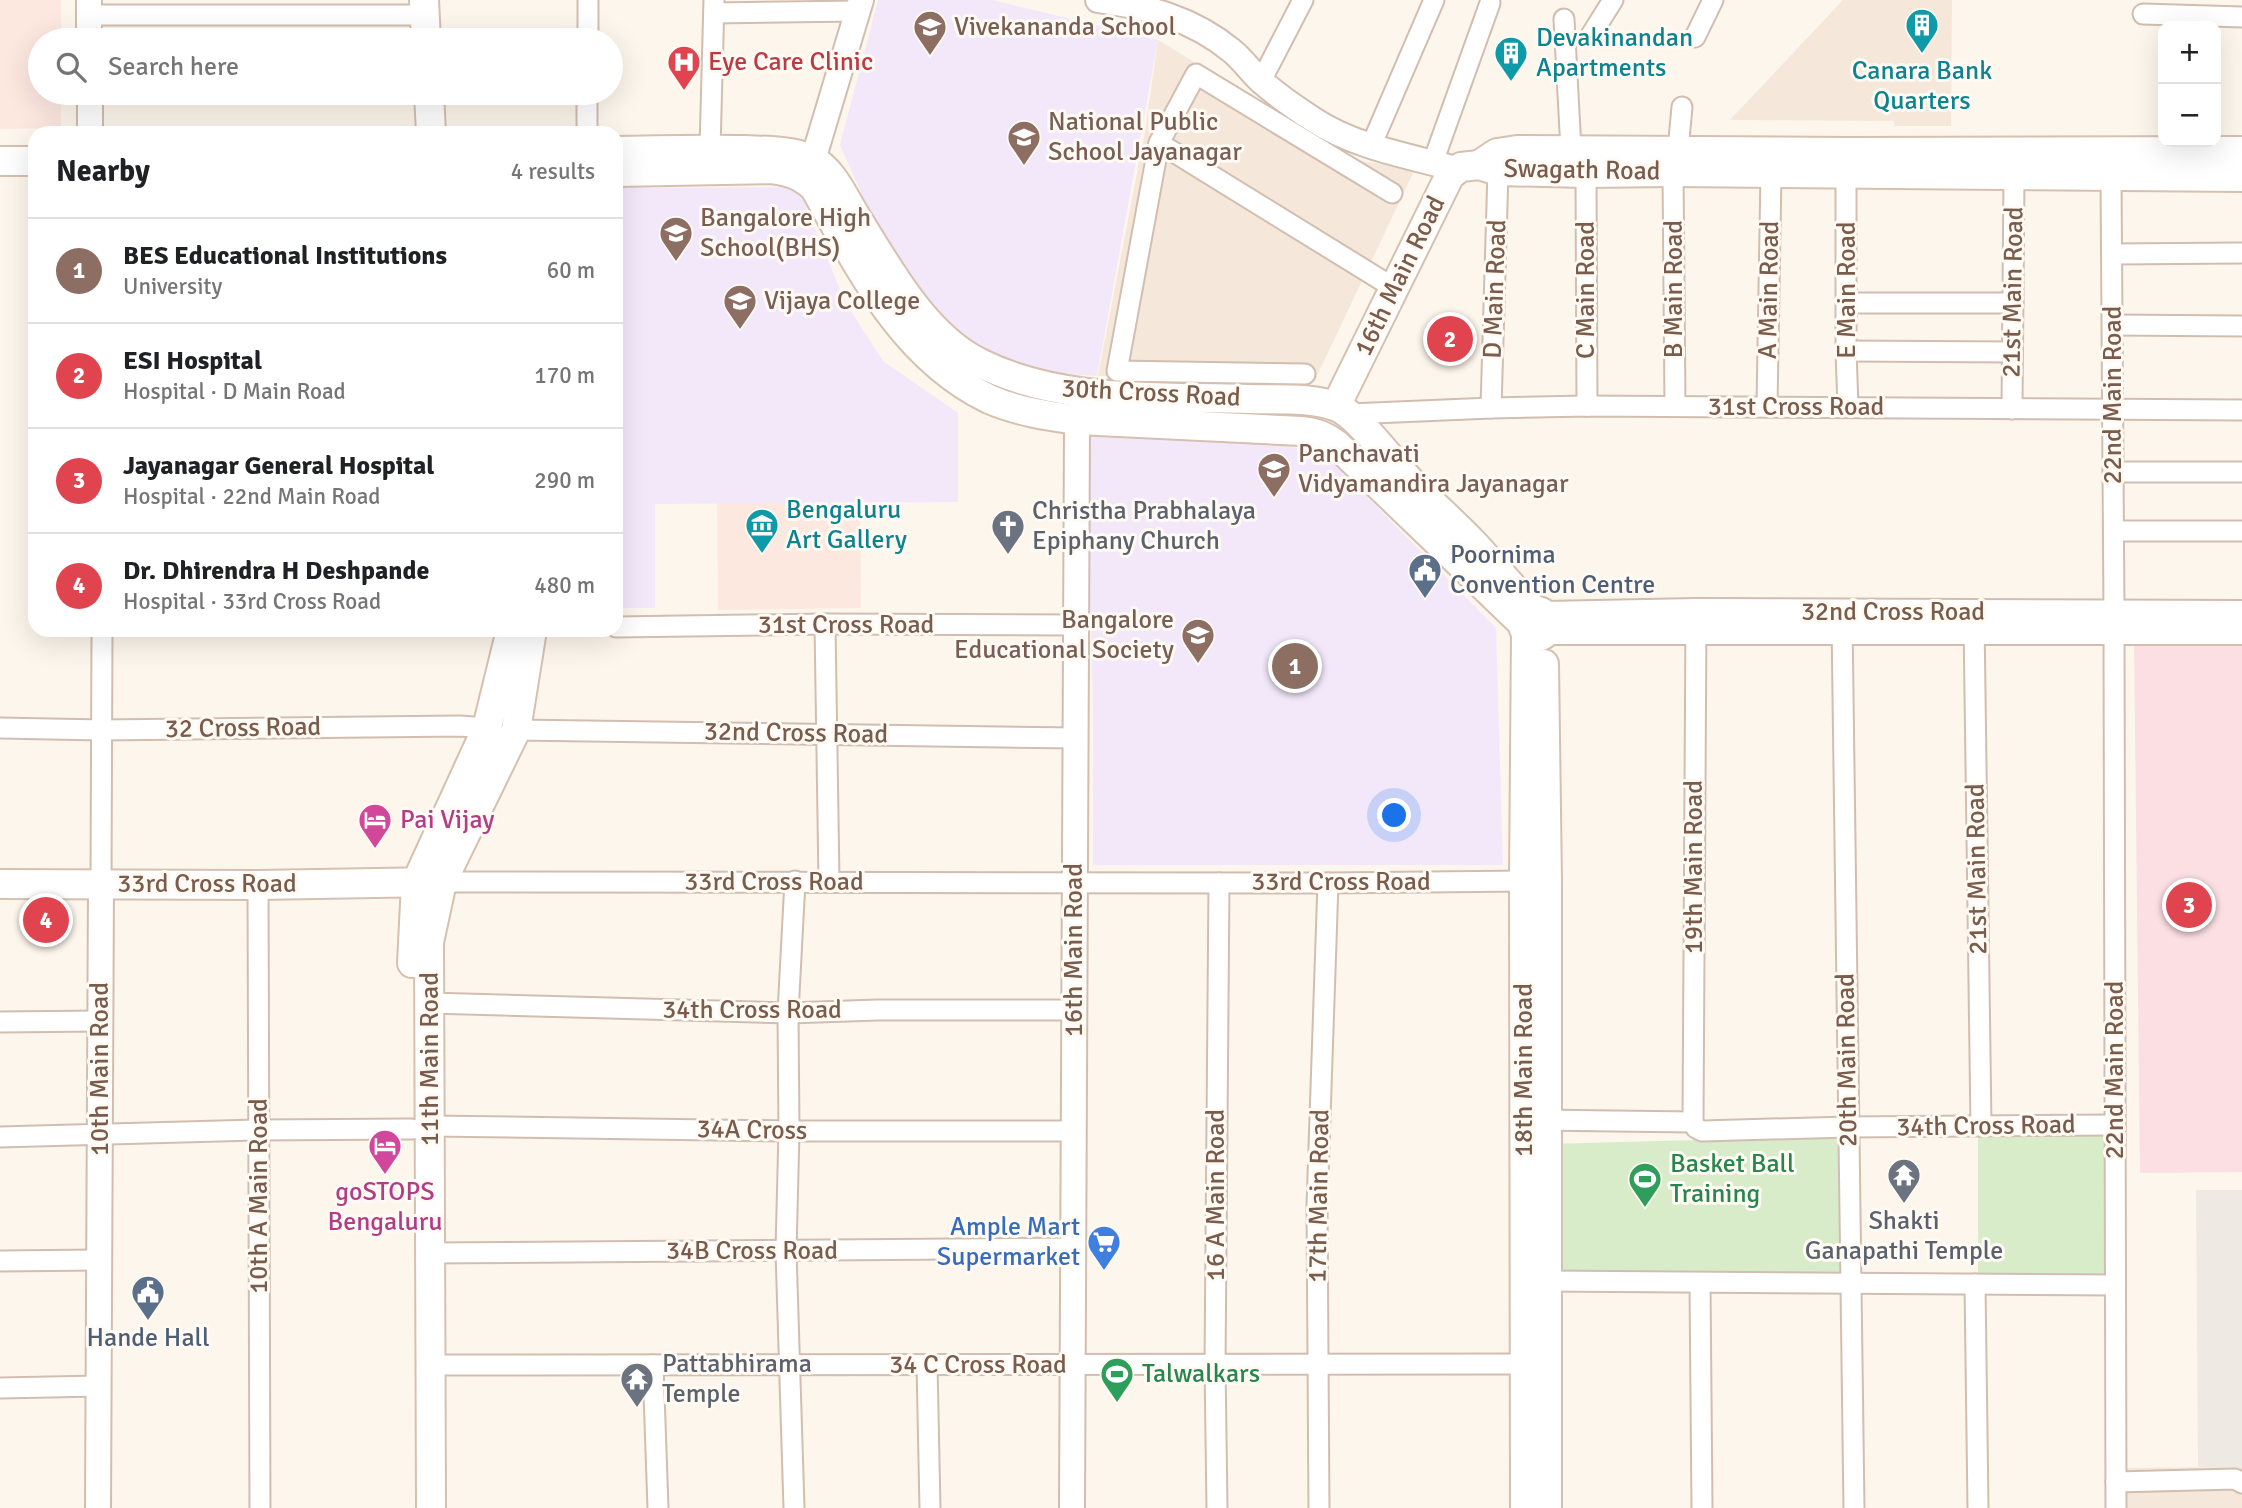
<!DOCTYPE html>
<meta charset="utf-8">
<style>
body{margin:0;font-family:Signika,sans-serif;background:#f2f2f2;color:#202124}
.controls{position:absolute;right:21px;top:21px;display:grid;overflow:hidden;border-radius:14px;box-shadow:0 7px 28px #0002}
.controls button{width:63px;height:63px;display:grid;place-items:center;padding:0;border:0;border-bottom:2px solid #e0e0e0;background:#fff;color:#202124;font:35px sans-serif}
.you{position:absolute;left:1395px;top:816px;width:24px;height:24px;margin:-18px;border:5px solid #fff;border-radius:50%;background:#1a73e8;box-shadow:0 0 0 10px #1a73e833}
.badge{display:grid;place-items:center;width:46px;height:46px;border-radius:50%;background:#e76f51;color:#fff;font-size:23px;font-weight:700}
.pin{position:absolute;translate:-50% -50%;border:4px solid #fff;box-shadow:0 2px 7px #0006}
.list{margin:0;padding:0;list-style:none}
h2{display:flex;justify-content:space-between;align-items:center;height:91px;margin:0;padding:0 28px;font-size:30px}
h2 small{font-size:23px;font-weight:400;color:#757577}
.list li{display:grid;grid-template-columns:46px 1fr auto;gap:21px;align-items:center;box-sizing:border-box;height:105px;padding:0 28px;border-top:2px solid #e0e0e0}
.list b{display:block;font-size:26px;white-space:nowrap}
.list p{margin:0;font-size:23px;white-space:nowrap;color:#757577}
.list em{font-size:23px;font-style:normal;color:#757577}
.icon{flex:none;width:38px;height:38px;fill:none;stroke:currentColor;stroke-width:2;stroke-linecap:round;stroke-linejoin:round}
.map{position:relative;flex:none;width:2242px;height:1508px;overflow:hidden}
.search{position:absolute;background:#fff;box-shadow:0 7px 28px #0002;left:28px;top:28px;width:595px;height:77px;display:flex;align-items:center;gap:18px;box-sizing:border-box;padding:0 24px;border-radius:38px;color:#757577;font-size:26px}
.panel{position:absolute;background:#fff;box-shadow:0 7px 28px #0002;left:28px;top:126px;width:595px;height:511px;border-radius:21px}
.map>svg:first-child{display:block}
.residential{fill:#f5e8da}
.commercial{fill:#fde8e0}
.industrial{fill:#efe9e4}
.education{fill:#f3e8fa}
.medical{fill:#fbdfe3}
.green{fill:#d8ecc9}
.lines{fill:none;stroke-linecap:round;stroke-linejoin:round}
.minor-casing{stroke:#d1beb0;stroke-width:23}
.tertiary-casing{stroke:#d1beb0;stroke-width:28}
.secondary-casing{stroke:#d6c0b0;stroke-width:32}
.minor{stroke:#fff;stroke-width:19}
.tertiary{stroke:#fff;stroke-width:24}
.secondary{stroke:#fff;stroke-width:28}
.labels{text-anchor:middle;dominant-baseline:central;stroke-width:6;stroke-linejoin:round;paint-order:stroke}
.education-label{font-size:26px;fill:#785e54;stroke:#fffaf3;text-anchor:start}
.culture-label{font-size:26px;fill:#0d838f;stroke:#fffaf3;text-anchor:start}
.health-label{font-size:26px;fill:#be3a42;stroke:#fffaf3;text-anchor:start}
.street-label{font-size:26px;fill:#7a5c4d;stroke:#fffaf3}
.worship-label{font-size:26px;fill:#5b616d;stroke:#fffaf3;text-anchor:start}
.service-label{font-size:26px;fill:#4e5e75;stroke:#fffaf3;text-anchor:start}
.hotel-label{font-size:26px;fill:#b23c85;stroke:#fffaf3;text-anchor:start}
.leisure-label{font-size:26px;fill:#27864d;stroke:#fffaf3;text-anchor:start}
.shop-label{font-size:26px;fill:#366cbe;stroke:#fffaf3;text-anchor:end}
</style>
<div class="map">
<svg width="2242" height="1508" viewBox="0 0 2242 1508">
<rect width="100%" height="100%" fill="#fdf6ec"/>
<g class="residential">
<polygon points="1843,0 1952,0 1951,126 1894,126 1894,121 1730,120"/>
<polygon points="1158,40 1354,160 1415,169 1315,380 1098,376 1145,131"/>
<polygon points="2242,1467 2242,1508 2126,1508 2126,1468"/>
</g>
<g class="commercial">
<polygon points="0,0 61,0 61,40 40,40 40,93 61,93 61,128 0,129"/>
<polygon points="860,502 861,608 718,610 717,503"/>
</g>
<polygon class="industrial" points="2242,1190 2242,1467 2198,1467 2196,1190"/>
<g class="education">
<polygon points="878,0 992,0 1158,40 1097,376 1040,372 978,351 926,305 871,215 840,145"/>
<polygon points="798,187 845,302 883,361 958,413 958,502 655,504 655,608 616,608 616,188"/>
<polygon points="1085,430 1252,436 1328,457 1496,628 1503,865 1093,865 1093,704"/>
</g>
<polygon class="medical" points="2242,635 2242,1172 2140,1173 2134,639"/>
<g class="green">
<polygon points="2106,1132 2109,1274 1978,1274 1978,1135"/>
<polygon points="1840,1136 1841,1272 1548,1273 1549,1144"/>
</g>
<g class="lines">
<defs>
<g id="minor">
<polyline points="714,13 857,11"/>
<polyline points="2143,14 2242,17"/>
<polyline points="89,15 424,15"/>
<polyline points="1564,19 1571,150"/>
<polyline points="1591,35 1613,0"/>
<polyline points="1695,37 1713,0"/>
<polyline points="588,40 588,0"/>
<polyline points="1261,81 1303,0"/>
<polyline points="587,133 587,93"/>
<polyline points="1159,143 1394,288"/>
<polyline points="1371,146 1434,0"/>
<polyline points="710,149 714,0"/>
<polyline points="1678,150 1682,107"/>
<polyline points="1433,162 1490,3"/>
<polyline points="1673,172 1675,406"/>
<polyline points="1586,173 1587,406"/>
<polyline points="1846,174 1846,351 1848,407"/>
<polyline points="2111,177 2114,613"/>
<polyline points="2113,254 2242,253"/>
<polyline points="1847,303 2013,303"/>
<polyline points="2113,325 2242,326"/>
<polyline points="1846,351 2012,352"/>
<polyline points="1305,374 1117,371 1159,143 1196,74 1392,193"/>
<polyline points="1767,407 1771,173"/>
<polyline points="1491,408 1498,171"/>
<polyline points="2012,409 2014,176"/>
<polyline points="1350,414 1491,408 1587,406 2242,410"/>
<polyline points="2114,472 2242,472"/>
<polyline points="2114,531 2242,531"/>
<polyline points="1842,620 1854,1508"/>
<polyline points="1974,620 1981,1126"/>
<polyline points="825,624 829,881"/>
<polyline points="616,627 825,624 1076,625"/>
<polyline points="2114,632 2116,1508"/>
<polyline points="0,728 102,730 460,726 487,728"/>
<polyline points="516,730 1076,738"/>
<polyline points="442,882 1328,883 1536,881"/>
<polyline points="101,884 102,630"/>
<polyline points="258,885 260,1508"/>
<polyline points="429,1003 788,1013 878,1010 1074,1010"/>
<polyline points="0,1022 101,1021"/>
<polyline points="1537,1120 1693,1122"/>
<polyline points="1693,1122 1696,619"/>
<polyline points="1693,1122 1696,1128 1702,1131 1848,1127 2115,1125"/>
<polyline points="430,1126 789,1131 1074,1131"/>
<polyline points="0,1137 259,1130 412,1129"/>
<polyline points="430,1253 1073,1248"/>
<polyline points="0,1261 99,1260"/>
<polyline points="1547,1281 2115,1285"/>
<polyline points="1700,1283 1702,1508"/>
<polyline points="1975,1284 1978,1508"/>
<polyline points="430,1365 1525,1364"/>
<polyline points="653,1365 658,1508"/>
<polyline points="927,1365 930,1508"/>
<polyline points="0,1388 99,1386"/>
<polyline points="2116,1482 2235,1479 2242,1483"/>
<polyline points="794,1508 786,1251 789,1131 788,1013 795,881"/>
<polyline points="1217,1508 1215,1365 1219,883"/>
<polyline points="1319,1508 1317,1206 1328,883"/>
</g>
<g id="tertiary">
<polyline points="89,0 89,40"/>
<path d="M1098,0C1148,7 1192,18 1232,51C1243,60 1251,72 1262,82C1277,95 1297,109 1314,120C1355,147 1409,156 1456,169"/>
<polyline points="90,93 90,133"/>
<polyline points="813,160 861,0"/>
<polyline points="1545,614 1696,611 2242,613"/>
<polyline points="1547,632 2242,632"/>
<polyline points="98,1508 101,884"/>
<polyline points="1072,1508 1077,428 1081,403"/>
</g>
<g id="secondary">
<polyline points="424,0 426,40"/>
<polyline points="429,93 431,133"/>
<path d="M616,151C659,150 702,149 745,150C766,151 790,150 811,159C832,169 844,197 855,215C887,266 924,336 980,363C1062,404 1159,396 1249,399C1274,400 1314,397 1337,407C1358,415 1394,464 1411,482C1432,504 1454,523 1475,545C1495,567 1514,590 1535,611"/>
<polyline points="0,161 35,161"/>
<polyline points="1479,165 1497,153 1517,150 1848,152 2242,151"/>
<path d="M616,172L771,169C789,171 800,175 814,187C859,267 902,357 989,399C1016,411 1048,416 1078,420L1301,431C1316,432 1325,436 1337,445L1523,624"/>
<polyline points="1336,406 1450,175 1461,167 1479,165 1498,171 1586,173 1673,172 2242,177"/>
<circle cx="1536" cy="624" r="13"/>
<polyline points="1544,664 1547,882 1547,1508"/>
<polyline points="0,884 258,885 435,882"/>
<polyline points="412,963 416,883 487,728 511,630"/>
<polyline points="431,1508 429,942 442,882 516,730 532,630"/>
<polyline points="1525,1508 1524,881 1526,633"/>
</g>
</defs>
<use href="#minor" class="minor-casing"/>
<use href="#tertiary" class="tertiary-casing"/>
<use href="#secondary" class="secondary-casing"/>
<use href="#minor" class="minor"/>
<use href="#tertiary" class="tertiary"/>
<use href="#secondary" class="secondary"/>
</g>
<defs>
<symbol id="building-pin" viewBox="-11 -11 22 30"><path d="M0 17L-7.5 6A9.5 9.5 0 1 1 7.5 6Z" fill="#0f9aa8" stroke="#fffaf3"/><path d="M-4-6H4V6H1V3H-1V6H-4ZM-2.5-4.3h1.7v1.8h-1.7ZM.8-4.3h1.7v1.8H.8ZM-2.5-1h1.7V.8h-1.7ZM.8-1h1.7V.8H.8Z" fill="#fff"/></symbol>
<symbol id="school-pin" viewBox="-11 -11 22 30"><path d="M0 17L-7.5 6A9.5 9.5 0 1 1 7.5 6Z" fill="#8d6e63" stroke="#fffaf3"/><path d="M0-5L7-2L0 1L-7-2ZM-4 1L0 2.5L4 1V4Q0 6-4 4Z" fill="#fff"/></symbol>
<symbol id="hospital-pin" viewBox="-11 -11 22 30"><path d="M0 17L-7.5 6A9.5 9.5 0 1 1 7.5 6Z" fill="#e0444e" stroke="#fffaf3"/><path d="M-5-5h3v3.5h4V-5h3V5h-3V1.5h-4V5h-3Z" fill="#fff"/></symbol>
<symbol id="university-pin" viewBox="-11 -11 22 30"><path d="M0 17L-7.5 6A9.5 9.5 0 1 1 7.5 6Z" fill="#8d6e63" stroke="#fffaf3"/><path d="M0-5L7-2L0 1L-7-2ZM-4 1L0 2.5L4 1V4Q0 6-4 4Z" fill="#fff"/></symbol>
<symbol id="museum-pin" viewBox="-11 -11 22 30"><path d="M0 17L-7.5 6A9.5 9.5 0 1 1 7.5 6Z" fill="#0f9aa8" stroke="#fffaf3"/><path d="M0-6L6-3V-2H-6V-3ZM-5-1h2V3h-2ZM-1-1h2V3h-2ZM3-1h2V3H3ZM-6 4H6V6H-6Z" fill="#fff"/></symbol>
<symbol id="church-pin" viewBox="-11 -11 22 30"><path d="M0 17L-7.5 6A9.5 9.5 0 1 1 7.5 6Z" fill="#6b7280" stroke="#fffaf3"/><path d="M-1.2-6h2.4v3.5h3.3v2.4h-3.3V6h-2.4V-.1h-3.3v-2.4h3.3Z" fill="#fff"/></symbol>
<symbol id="civic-pin" viewBox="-11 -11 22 30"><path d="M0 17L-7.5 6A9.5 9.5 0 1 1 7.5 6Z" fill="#5c6f8a" stroke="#fffaf3"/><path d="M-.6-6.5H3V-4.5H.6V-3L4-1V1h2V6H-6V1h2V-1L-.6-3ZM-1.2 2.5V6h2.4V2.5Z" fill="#fff"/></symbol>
<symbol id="hotel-pin" viewBox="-11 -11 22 30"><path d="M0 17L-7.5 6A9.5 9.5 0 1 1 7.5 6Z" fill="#d1479c" stroke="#fffaf3"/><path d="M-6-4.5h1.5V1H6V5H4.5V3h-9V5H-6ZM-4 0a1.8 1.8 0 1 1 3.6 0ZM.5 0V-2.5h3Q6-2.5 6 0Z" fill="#fff"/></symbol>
<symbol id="temple-pin" viewBox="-11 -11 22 30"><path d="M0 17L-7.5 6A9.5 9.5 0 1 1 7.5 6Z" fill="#6b7280" stroke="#fffaf3"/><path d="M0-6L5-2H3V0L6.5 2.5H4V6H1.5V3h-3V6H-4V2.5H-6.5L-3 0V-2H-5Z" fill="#fff"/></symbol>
<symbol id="stadium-pin" viewBox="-11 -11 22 30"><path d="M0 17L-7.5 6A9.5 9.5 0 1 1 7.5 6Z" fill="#2e9e5b" stroke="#fffaf3"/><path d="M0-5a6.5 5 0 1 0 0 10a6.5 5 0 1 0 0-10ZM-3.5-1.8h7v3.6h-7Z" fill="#fff"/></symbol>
<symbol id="supermarket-pin" viewBox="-11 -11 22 30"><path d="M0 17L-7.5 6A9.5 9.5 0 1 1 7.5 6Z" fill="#3f7fe0" stroke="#fffaf3"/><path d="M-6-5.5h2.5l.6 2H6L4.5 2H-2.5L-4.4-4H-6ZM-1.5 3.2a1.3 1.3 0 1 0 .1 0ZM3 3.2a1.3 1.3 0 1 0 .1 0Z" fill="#fff"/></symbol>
</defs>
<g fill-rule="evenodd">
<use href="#building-pin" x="1903" y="6" width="38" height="52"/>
<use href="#school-pin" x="911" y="8" width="38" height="52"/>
<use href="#building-pin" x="1492" y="34" width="38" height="52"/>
<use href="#hospital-pin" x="665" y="43" width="38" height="52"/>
<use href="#school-pin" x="1005" y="118" width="38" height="52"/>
<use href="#school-pin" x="657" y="214" width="38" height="52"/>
<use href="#university-pin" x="721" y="282" width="38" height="52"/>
<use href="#school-pin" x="1255" y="450" width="38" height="52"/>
<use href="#museum-pin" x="743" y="506" width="38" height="52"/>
<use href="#church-pin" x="989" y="507" width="38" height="52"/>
<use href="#civic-pin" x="1406" y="551" width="38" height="52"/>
<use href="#school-pin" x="1179" y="616" width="38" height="52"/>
<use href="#hotel-pin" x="356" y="801" width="38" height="52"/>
<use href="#hotel-pin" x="366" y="1127" width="38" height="52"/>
<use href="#temple-pin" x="1885" y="1156" width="38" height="52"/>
<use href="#stadium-pin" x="1626" y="1160" width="38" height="52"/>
<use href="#supermarket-pin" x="1085" y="1223" width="38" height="52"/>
<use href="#civic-pin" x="129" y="1273" width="38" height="52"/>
<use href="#stadium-pin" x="1098" y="1355" width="38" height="52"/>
<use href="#temple-pin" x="618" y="1360" width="38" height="52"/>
</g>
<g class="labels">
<g class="education-label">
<text x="954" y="27">Vivekananda School</text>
<text x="1048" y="122">National Public<tspan x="1048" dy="30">School Jayanagar</tspan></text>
<text x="700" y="218">Bangalore High<tspan x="700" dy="30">School(BHS)</tspan></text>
<text x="764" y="301">Vijaya College</text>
<text x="1298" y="454">Panchavati<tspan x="1298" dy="30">Vidyamandira Jayanagar</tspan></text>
<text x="1174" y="620" text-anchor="end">Bangalore<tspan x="1174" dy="30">Educational Society</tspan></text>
</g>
<g class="culture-label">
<text x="1536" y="38">Devakinandan<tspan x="1536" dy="30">Apartments</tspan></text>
<text x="1922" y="71" text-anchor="middle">Canara Bank<tspan x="1922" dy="30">Quarters</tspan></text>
<text x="786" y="510">Bengaluru<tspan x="786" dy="30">Art Gallery</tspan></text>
</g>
<g class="health-label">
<text x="708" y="62">Eye Care Clinic</text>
</g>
<g class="street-label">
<text transform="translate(1582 170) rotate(1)">Swagath Road</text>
<text transform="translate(1400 276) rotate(-64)">16th Main Road</text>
<text transform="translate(1495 289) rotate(-88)">D Main Road</text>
<text transform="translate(1674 289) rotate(-90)">B Main Road</text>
<text transform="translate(1586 290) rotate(-90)">C Main Road</text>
<text transform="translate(1769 290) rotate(-89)">A Main Road</text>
<text transform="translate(1847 290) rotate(-90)">E Main Road</text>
<text transform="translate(2013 292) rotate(-89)">21st Main Road</text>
<text transform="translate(1151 393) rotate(3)">30th Cross Road</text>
<text transform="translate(2113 395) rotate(-90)">22nd Main Road</text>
<text x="1796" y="407">31st Cross Road</text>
<text x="1893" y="612">32nd Cross Road</text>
<text x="846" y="625">31st Cross Road</text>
<text transform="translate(243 728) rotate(-1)">32 Cross Road</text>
<text transform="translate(796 733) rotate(1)">32nd Cross Road</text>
<text transform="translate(1694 867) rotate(-90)">19th Main Road</text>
<text transform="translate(1977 869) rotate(-91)">21st Main Road</text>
<text x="774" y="882">33rd Cross Road</text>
<text x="1341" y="882">33rd Cross Road</text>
<text x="207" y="884">33rd Cross Road</text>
<text transform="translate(1074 950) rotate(-90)">16th Main Road</text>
<text x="752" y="1010">34th Cross Road</text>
<text transform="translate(430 1059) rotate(-90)">11th Main Road</text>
<text transform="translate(1847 1060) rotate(-91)">20th Main Road</text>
<text transform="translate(100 1069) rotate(-90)">10th Main Road</text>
<text transform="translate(1524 1070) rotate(-90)">18th Main Road</text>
<text transform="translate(2115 1070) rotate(-90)">22nd Main Road</text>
<text transform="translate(1986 1126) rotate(-1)">34th Cross Road</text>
<text transform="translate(752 1130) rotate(1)">34A Cross</text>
<text transform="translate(1216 1195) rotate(-90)">16 A Main Road</text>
<text transform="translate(259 1196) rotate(-90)">10th A Main Road</text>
<text transform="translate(1319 1196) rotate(-89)">17th Main Road</text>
<text x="752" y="1251">34B Cross Road</text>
<text x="978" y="1365">34 C Cross Road</text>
</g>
<g class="worship-label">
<text x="1032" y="511">Christha Prabhalaya<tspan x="1032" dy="30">Epiphany Church</tspan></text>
<text x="1904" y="1221" text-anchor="middle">Shakti<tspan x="1904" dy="30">Ganapathi Temple</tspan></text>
<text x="662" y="1364">Pattabhirama<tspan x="662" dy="30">Temple</tspan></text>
</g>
<g class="service-label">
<text x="1450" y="555">Poornima<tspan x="1450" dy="30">Convention Centre</tspan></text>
<text x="148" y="1338" text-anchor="middle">Hande Hall</text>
</g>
<g class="hotel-label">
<text x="400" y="820">Pai Vijay</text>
<text x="385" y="1192" text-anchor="middle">goSTOPS<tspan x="385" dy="30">Bengaluru</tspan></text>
</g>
<g class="leisure-label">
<text x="1670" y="1164">Basket Ball<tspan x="1670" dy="30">Training</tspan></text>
<text x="1142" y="1374">Talwalkars</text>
</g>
<g class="shop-label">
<text x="1080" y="1227">Ample Mart<tspan x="1080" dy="30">Supermarket</tspan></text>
</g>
</g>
</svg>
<div class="controls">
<button>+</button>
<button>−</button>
</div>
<div class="you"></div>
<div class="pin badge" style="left:1295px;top:666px;background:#8d6e63">1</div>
<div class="pin badge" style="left:1450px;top:339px;background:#e0444e">2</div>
<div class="pin badge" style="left:2189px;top:905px;background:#e0444e">3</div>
<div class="pin badge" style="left:46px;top:920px;background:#e0444e">4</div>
<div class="search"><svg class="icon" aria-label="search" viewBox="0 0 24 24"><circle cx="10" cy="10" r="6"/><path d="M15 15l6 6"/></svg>Search here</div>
<section class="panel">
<h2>Nearby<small>4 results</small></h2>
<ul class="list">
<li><span class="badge" style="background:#8d6e63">1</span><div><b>BES Educational Institutions</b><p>University</p></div><em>60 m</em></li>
<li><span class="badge" style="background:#e0444e">2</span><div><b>ESI Hospital</b><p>Hospital · D Main Road</p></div><em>170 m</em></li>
<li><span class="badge" style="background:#e0444e">3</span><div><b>Jayanagar General Hospital</b><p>Hospital · 22nd Main Road</p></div><em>290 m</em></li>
<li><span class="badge" style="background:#e0444e">4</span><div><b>Dr. Dhirendra H Deshpande</b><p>Hospital · 33rd Cross Road</p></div><em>480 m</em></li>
</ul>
</section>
</div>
